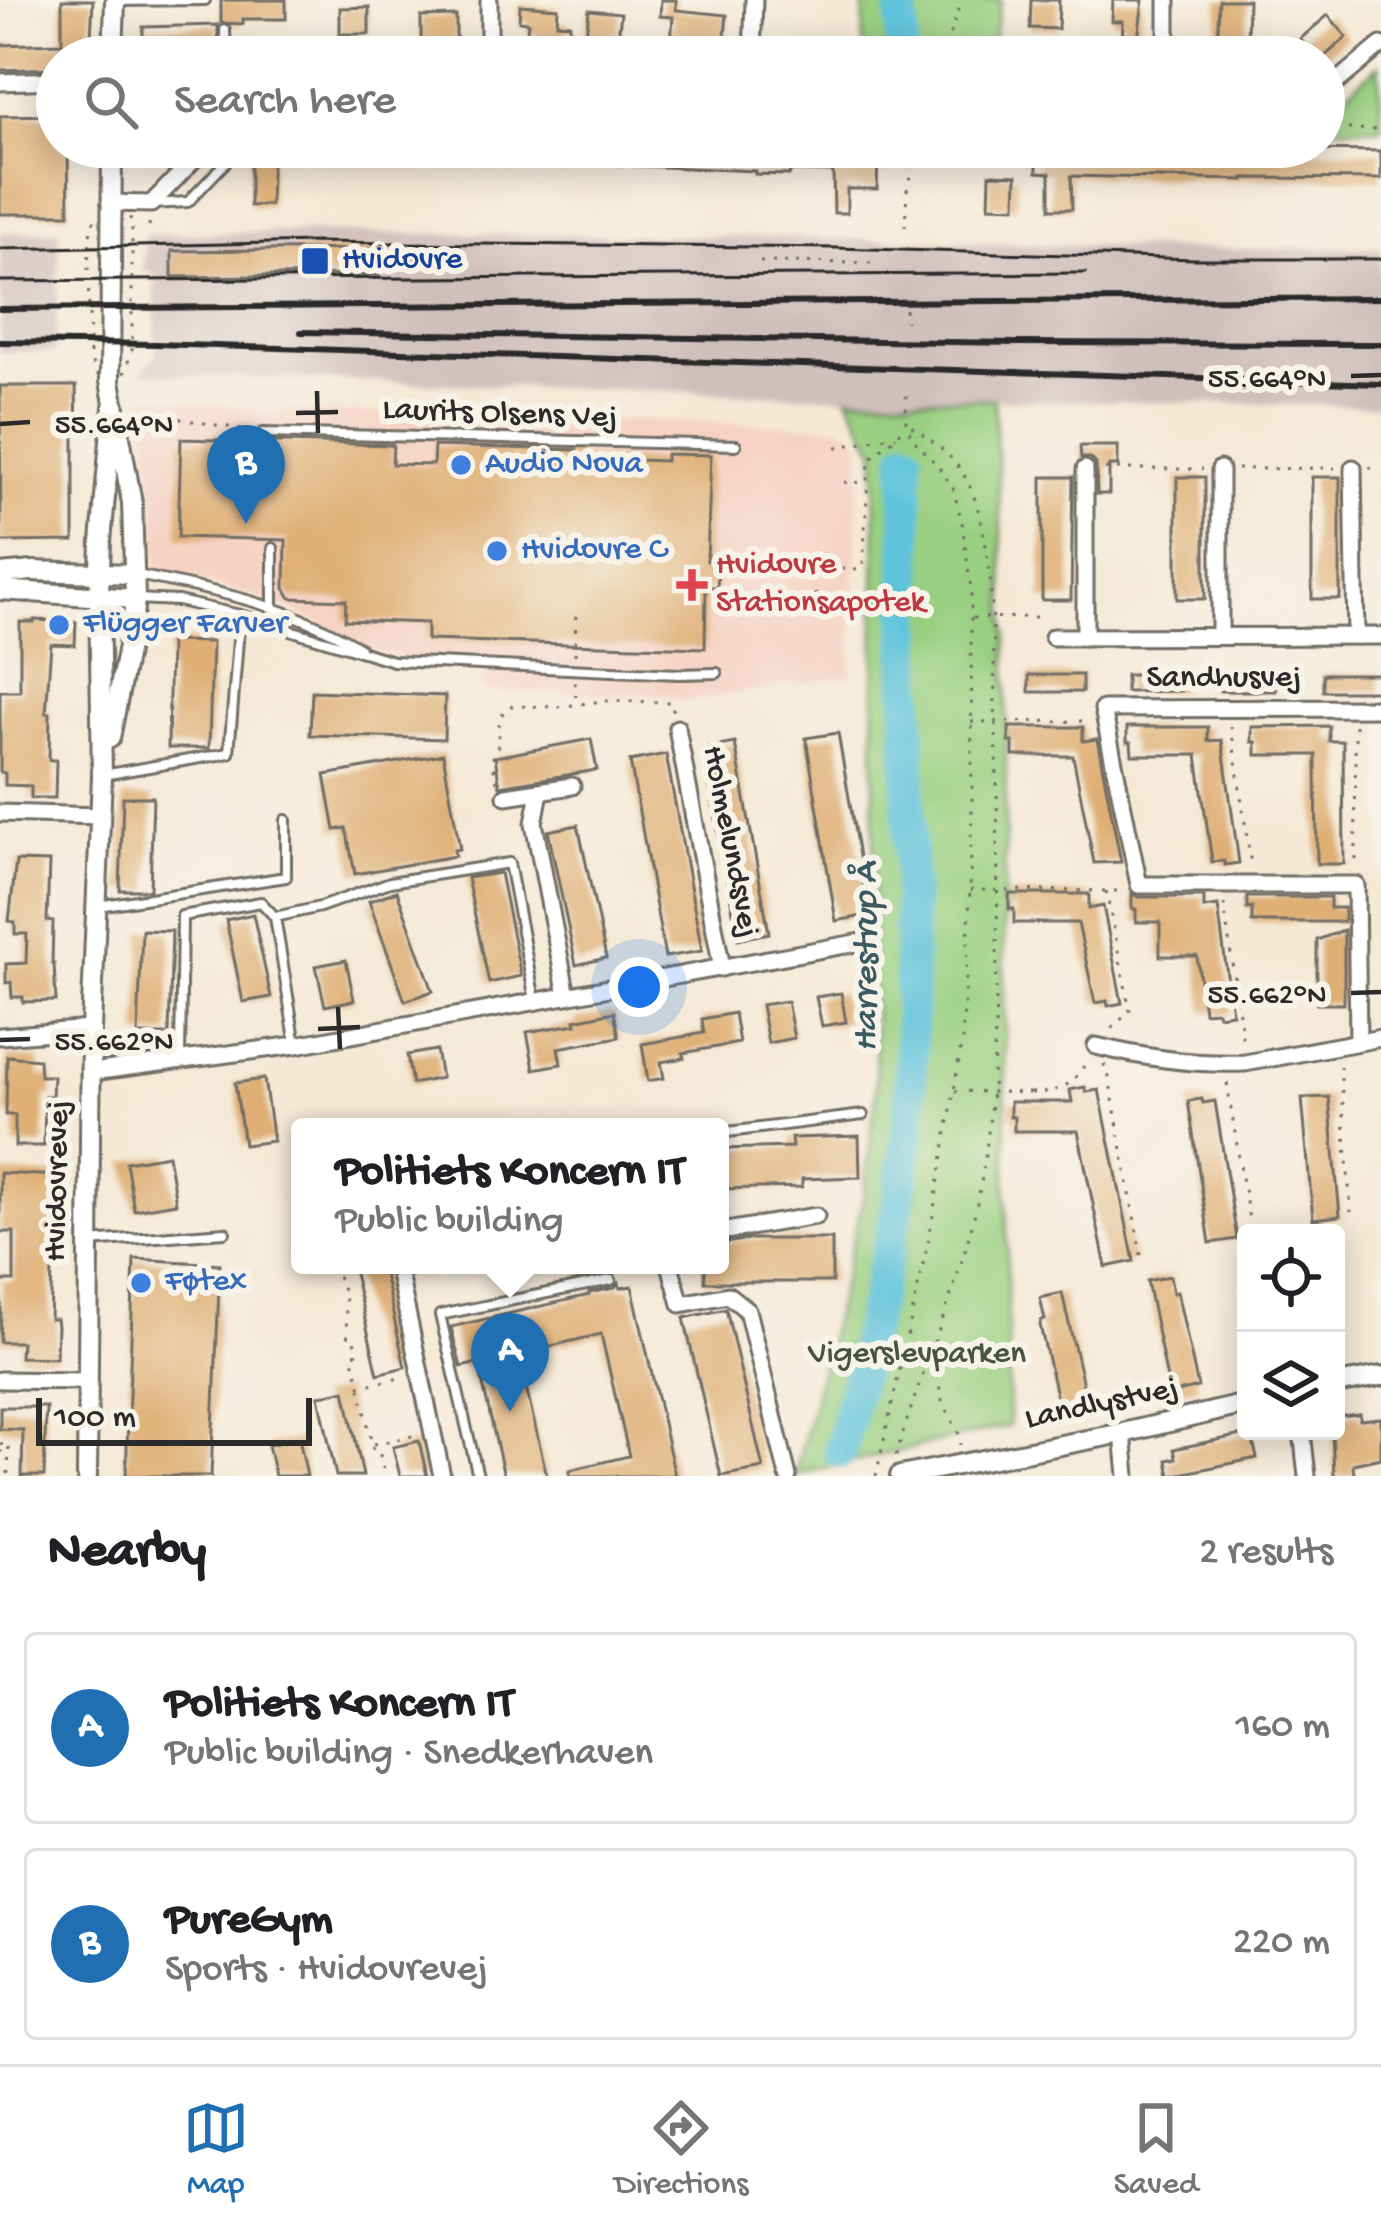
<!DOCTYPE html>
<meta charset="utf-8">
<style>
body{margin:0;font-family:"Gochi Hand",sans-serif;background:#f6f6f6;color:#202124}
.controls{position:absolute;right:36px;bottom:36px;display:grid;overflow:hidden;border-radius:12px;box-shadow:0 6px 30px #0003}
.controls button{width:108px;height:108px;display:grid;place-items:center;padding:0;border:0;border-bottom:3px solid #e0e0e0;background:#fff;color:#202124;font:60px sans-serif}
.scale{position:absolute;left:36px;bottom:30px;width:276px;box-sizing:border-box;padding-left:12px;border:6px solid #2b2b2b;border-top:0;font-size:33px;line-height:42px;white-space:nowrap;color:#2b2b2b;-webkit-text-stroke:9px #f7f3e8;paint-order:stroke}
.you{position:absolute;left:639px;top:987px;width:42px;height:42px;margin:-30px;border:9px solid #fff;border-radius:50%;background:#1a73e8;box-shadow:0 0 0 18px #1a73e833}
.badge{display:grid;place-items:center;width:78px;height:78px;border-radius:50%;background:#1f6fb2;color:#fff;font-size:39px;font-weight:700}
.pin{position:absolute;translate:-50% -99px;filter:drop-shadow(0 3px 6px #0008)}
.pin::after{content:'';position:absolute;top:63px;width:42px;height:36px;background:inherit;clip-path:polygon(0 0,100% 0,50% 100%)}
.popup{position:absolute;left:291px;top:1118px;width:438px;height:156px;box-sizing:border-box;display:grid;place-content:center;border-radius:12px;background:#fff;filter:drop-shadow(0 3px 9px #0005);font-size:39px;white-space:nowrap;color:#757577}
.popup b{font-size:45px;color:#202124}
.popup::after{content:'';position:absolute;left:50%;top:100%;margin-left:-24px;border:24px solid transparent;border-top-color:#fff}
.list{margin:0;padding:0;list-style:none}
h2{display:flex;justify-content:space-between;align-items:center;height:156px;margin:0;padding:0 48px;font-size:51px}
h2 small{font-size:39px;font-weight:400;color:#757577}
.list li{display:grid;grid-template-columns:78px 1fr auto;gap:36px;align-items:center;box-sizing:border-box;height:192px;margin:0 24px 24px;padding:0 24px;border:3px solid #e0e0e0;border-radius:12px}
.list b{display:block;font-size:45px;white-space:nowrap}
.list p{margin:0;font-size:39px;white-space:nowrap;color:#757577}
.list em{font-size:39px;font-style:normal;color:#757577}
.icon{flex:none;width:66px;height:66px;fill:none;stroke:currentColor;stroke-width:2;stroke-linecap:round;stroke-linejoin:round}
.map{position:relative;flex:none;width:1381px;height:1476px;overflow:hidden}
.search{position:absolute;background:#fff;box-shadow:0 6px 30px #0003;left:36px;right:36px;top:36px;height:132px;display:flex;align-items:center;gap:30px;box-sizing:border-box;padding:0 42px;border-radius:66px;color:#757577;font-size:45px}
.sheet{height:588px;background:#fff}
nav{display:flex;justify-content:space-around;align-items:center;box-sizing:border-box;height:168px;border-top:3px solid #e0e0e0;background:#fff;font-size:33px;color:#757577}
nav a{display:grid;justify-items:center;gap:6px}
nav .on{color:#1f6fb2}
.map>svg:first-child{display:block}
.built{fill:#f6d2c3}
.industrial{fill:#d1bfbd}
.green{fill:#99cf80;stroke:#627d56;stroke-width:3}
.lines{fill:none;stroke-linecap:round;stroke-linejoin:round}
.river{stroke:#5ec3dc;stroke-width:33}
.building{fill:#dfaf75}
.service-casing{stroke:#726e66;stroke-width:14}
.minor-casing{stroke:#726e66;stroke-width:21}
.tertiary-casing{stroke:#726e66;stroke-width:24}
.path{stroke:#726e66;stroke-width:3;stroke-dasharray:3 9;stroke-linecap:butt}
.service{stroke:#fff;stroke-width:8}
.minor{stroke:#fff;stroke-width:15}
.tertiary{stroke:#fff;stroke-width:18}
.tram{stroke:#2b2b2b;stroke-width:3}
.rail{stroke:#2b2b2b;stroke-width:6}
.ticks{fill:none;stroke:#2b2b2b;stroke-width:4.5}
.transit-dot{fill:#1a4fb4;stroke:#f7f3e8;stroke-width:4.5}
.shop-dot{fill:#3f7fe0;stroke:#f7f3e8;stroke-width:4.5}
.health-dot{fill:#e0444e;stroke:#f7f3e8;stroke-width:4.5}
.labels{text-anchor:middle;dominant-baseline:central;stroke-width:12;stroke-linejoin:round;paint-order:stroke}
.transit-label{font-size:33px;fill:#164399;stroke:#f7f3e8;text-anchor:start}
.street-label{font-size:33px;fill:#2b2b2b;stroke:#f7f3e8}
.shop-label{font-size:33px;fill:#366cbe;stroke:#f7f3e8;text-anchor:start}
.health-label{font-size:33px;fill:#be3a42;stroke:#f7f3e8;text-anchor:start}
.park-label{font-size:33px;fill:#465440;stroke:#f7f3e8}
.water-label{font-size:36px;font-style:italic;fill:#3a5960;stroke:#f7f3e8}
.ticks-label{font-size:30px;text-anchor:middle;fill:#2b2b2b;stroke:#f7f3e8;stroke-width:12;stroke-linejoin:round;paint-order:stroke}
</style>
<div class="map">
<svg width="1381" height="1476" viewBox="0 0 1381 1476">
<rect width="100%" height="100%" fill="#f7f3e8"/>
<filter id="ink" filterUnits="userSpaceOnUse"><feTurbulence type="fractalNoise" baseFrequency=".00833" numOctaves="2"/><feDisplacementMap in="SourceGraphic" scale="24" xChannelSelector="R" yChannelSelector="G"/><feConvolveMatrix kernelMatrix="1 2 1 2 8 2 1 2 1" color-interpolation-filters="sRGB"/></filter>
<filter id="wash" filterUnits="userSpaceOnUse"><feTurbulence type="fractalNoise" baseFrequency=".004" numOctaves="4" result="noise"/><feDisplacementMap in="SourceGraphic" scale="48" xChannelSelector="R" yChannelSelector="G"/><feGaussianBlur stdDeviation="2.7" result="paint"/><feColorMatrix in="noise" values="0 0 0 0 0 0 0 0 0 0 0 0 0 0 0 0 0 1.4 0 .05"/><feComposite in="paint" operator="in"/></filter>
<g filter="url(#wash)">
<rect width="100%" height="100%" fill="#f5e9d5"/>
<polygon class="built" points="142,396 260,410 841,426 861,441 851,675 683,702 670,695 482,691 483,664 480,661 412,660 378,652 284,607 251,595 156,570 155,504"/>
<g class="industrial">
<polygon points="60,231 55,352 0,352 0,233"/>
<polygon points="275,232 783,237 1191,249 1381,248 1381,406 848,397 141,374 156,353 154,272 143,271 145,235"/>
</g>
<g class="green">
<polygon points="864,0 1001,0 990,57 863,57"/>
<polygon points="1379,65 1381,128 1324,127 1324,113"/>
<polygon points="848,397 994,399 1007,636 1004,961 1009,1426 795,1475 864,1194 876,1095 873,967 876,451"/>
</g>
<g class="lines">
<g class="river">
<polyline points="902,0 902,57"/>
<polyline points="840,1452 899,1203 908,1137 911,1070 907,455"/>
</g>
</g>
<g id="blocks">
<g class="building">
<polygon points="62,0 93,0 90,57 57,57 57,68 0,70 0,45 62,43"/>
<polygon points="221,0 286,0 286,19 243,19 243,24 221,23"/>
<polygon points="661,0 676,0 676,10 727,15 724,46 671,42 673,17 660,16"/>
<polygon points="1031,0 1059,0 1058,29 1030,28"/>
<polygon points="1113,0 1143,0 1137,47 1122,46 1123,21 1112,21"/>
<polygon points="1219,0 1248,0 1247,40 1275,41 1274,57 1217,57"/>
<polygon points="520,5 558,8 557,23 570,24 569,45 557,44 557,49 537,46 537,35 527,34 528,22 519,21"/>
<polygon points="369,7 369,34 340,34 340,8"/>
<polygon points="589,10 621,13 618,38 586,35"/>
<polygon points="1328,15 1347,37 1324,57 1315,57 1300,39"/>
<polygon points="456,16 456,46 421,46 421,17"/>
<polygon points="218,25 218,52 143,54 143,27"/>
<polygon points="57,115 57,147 68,147 69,214 0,214 0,116"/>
<polygon points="250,147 272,147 270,205 250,206"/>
<polygon points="619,147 728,150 728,147 829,147 828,156 878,157 877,189 847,189 847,213 834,213 833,172 790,171 789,175 755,174 755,171 620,165"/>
<polygon points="1037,147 1381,151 1381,179 1244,178 1244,180 1071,176 1072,209 1050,209 1050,173 1037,172"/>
<polygon points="990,174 1017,175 1016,207 989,206"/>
<polygon points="379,249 379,275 172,277 172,251"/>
<polygon points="0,386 76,386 77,430 74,430 74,541 1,542"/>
<polygon points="181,439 393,445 392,464 433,465 434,446 577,450 577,458 666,461 666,454 711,455 707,561 718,562 718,572 717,587 706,587 705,648 427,640 427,623 345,620 346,600 291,598 285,588 286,540 178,537"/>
<polygon points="1080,446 1118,446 1118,466 1109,466 1109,494 1097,494 1096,464 1090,458 1081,458"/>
<polygon points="1042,477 1073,477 1071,600 1042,600"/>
<rect x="1177" y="477" width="28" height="122"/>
<rect x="1312" y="477" width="28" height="122"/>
<polygon points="34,620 76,622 75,645 51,644 46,713 50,713 49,760 56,760 55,798 31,798 31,786 5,785 5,773 0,772 0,691 20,691 20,622 34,622"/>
<polygon points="170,641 212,642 209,748 168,748"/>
<rect x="1323" y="674" width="56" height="17"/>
<rect x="1029" y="675" width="53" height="17"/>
<polygon points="1126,675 1181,675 1181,691 1126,692"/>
<rect x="1220" y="675" width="56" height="16"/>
<polygon points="312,691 445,696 444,739 310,735"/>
<polygon points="1329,726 1329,741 1343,741 1344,864 1317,864 1316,755 1256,755 1256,742 1252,742 1252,727"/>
<polygon points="1009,727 1083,727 1083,741 1097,739 1121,862 1094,863 1073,756 1013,756 1013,742 1009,742"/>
<polygon points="1127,727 1208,727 1208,741 1222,740 1239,863 1225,865 1224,861 1212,862 1197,755 1132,755 1131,742 1127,742"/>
<polygon points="838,733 869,915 836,921 806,738"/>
<polygon points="591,739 597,770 500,786 495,757"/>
<polygon points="735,743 769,933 738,939 703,749"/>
<polygon points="443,754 460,849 454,850 455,856 355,874 346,828 335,830 325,775"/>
<polygon points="666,754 702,951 665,957 630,761"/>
<polygon points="123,797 153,797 150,890 120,890"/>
<polygon points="578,825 606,958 576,965 548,831"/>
<polygon points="16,861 49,862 47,921 53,922 52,964 54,964 56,1001 23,1002 23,997 12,997 11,982 6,983 6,964 26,963 27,934 15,934 15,922 9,921"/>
<polygon points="500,873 521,976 489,983 467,878"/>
<polygon points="397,891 433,991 405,1001 369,901"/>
<polygon points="1009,894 1089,894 1089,909 1103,906 1122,1003 1108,1006 1107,1001 1095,1003 1078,923 1014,923 1014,909 1009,909"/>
<polygon points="1132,894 1139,897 1204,897 1204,908 1218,906 1232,1013 1218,1015 1217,1011 1204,1012 1197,956 1160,956 1160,922 1136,922 1136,909 1132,909"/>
<polygon points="1247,897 1330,897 1330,908 1344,908 1344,922 1252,922 1252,908 1247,909"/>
<polygon points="253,914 271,997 243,1002 226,920"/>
<polygon points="142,930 172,931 169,1035 138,1035"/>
<polygon points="1344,930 1344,1004 1317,1004 1317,940"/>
<polygon points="346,960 354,1000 325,1006 316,966"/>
<polygon points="841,993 846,1022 822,1026 816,997"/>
<polygon points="787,1001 794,1038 768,1043 761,1005"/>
<polygon points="614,1012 619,1037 558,1048 561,1064 534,1069 527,1032 576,1024 575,1020"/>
<polygon points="734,1013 739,1043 683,1053 684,1058 661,1062 664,1078 648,1081 642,1044 704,1033 702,1019"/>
<polygon points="436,1050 441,1078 412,1084 407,1055"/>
<polygon points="7,1056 39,1059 40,1076 53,1076 52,1096 45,1096 44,1146 15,1146 15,1115 6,1115"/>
<polygon points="264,1079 273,1141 244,1145 235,1083"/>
<polygon points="1085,1087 1086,1092 1099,1090 1134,1261 1106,1267 1078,1131 1014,1131 1014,1117 1010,1117 1010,1102 1072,1102 1070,1090"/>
<polygon points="1329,1097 1340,1216 1313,1219 1302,1098"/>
<polygon points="1202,1099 1203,1103 1215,1101 1237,1239 1210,1243 1188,1101"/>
<polygon points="859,1136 860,1177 802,1179 802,1187 720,1189 720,1149 792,1147 791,1138"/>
<polygon points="168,1155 176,1203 134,1210 126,1162"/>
<polygon points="0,1173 58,1176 57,1270 52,1270 50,1319 56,1319 57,1326 56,1358 20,1357 21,1342 0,1342 2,1281 14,1281 14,1232 0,1232"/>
<polygon points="749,1239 832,1239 832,1282 705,1282 705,1265 720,1265 720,1244"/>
<polygon points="134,1259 220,1264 211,1476 126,1476"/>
<polygon points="352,1265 382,1265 405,1367 378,1374"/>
<polygon points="1170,1276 1173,1293 1177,1292 1198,1387 1170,1394 1147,1281"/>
<polygon points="619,1283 620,1288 632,1286 675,1476 570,1476 570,1470 629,1456 601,1334 518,1354 547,1476 504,1476 478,1363 461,1367 451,1327 589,1295 589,1293 614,1288"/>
<polygon points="1062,1293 1089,1411 1061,1416 1040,1325 1041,1321 1045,1320 1040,1298"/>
<polygon points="726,1309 763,1468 721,1476 684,1318"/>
<polygon points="345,1390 363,1476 336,1476 319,1396"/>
<polygon points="0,1407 46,1407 44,1476 22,1476 23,1430 0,1429"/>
<polygon points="1360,1414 1360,1420 1381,1418 1381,1458 1353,1464 1354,1476 1334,1476 1332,1431 1336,1431 1336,1424 1339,1424 1339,1416"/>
<polygon points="1251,1433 1257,1458 1170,1476 1167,1460 1176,1458 1174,1449"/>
<polygon points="299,1438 307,1476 275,1476 268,1445"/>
<polygon points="419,1441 427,1476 400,1476 393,1447"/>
</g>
</g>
</g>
<g filter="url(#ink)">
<use href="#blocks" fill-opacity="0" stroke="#726e66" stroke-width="3"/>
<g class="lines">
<defs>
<g id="service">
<polyline points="117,1 205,0"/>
<polyline points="225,30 226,57"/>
<polyline points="152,204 188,202 227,161 227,147"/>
<polyline points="263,433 736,445"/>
<path d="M137,575C213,590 293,606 360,648"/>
<polyline points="136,599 178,601 240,615 393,661 679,674 717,673"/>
<polyline points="273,608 273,548"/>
<polyline points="803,609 817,600"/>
<polyline points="103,775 229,753 240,615"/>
<polyline points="98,906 286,877 286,820"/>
<polyline points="296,1045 275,917 320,907 390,882 509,863 535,1000"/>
<polyline points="180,1059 182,916 261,902 275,917"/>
<polyline points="720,1133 863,1115"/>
<polyline points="89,1242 225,1232"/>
<polyline points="478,1476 440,1315 611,1280"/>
</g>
<g id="minor">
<polyline points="489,0 489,57"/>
<polyline points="1167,0 1167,57"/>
<polyline points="752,57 754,0"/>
<polyline points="0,82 57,80"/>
<polyline points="1324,93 1381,45"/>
<polyline points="110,203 151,204 206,147"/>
<polyline points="1353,468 1356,636"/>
<polyline points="1220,469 1220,636"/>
<polyline points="1053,637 1381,636"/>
<polyline points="1085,637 1085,469"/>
<polyline points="677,728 722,968"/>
<polyline points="540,792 534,823 567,996"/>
<polyline points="506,796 572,786"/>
<polyline points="0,813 100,816"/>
<polyline points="0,1036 91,1029"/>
<polyline points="1358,1042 1356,885 1139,885 1103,709 1381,708"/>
<path d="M1096,1046C1145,1058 1194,1065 1245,1063L1381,1038"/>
<polyline points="92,1072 296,1045 867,941"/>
<polyline points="720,1232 816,1216"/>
<polyline points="397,1265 442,1476"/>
<polyline points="670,1265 681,1304 728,1295 747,1310 788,1476"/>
<polyline points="0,1380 86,1381"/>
<polyline points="1302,1431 1307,1476"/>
<polyline points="1123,1433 1127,1476"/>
</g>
<g id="tertiary">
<polyline points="113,57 115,0"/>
<polyline points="0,574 32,571 134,574"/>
<polyline points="0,590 135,599"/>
<polyline points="110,738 132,626 135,599 132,503 110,381 112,147"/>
<polyline points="1336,1384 1381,1376"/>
<polyline points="87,1476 91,1029 102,776 99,595 101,542 113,407"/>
<polyline points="900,1476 1123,1433 1246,1404"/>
</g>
</defs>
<use href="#service" class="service-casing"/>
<use href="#minor" class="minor-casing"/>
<use href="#tertiary" class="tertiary-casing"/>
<g class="path">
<polyline points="943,57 962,0"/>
<polyline points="1324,128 1381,130"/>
<polygon points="110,203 132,220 132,350 113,407 90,358 88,265 91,225"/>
<polyline points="149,223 151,234"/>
<polyline points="905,227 907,190 919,147"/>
<polyline points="760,262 878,263"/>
<polyline points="905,309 906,322"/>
<polyline points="132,411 247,430"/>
<path d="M836,447C857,445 875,437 896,436"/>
<polyline points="1369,468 1381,468"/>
<polyline points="1105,469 1203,469"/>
<polyline points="1237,469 1335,468"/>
<polyline points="844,482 866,483"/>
<path d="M842,569L857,570L863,566L869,462C879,446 897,442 905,424"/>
<polyline points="973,618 1036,617"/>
<polyline points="575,655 576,608"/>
<polyline points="575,682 576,703"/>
<polyline points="971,722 1087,721"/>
<polyline points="1355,725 1356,865"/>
<polyline points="1231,726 1251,865"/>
<polyline points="497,782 492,760 501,738 497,734 501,715 511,706 558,707 603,701 672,702 673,711"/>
<polyline points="970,890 1121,891"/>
<polyline points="1106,891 1130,1010 1111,1030"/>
<polyline points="1224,904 1243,1043"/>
<polyline points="1104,1064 1109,1077 1141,1255"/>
<polyline points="1340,1066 1351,1212"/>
<polyline points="1227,1083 1251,1233"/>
<polyline points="955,1091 1030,1093"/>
<path d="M1031,1093C1058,1093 1073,1086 1087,1061"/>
<path d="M332,1265C334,1272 338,1278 341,1284C347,1298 345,1322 348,1339L354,1340L357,1353L352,1355L360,1386L401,1378"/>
<polyline points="319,1270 324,1269 324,1265"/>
<polyline points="933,1352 942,1401 959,1434 960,1445"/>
<polyline points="360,1388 373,1449 379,1451 385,1476"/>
<polyline points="0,1444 9,1444 8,1476"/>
<polyline points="374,1444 417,1435"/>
<polyline points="0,1453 7,1445"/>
<path d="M896,1456C923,1362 966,1274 982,1177C994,1104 995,1033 997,959C998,874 998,789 995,703C993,641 995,543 970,487C957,457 933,441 907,423"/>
<polyline points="876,1476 929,1238 954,1091 962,1040 969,925 972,809 971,589 962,523 953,488 938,466 912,438 906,422 906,392"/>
</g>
<use href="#service" class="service"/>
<use href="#minor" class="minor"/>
<use href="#tertiary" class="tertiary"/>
<g class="tram">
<polyline points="0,249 314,242 837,248 1194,259 1381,259"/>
<polyline points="0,281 1086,273"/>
</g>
<g class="rail">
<polyline points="0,309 1381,298"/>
<polyline points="301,332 1015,343 1381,344"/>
<polyline points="0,342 156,344 1381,384"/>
</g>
</g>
</g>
<path class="ticks" d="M1351,376L1381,375M317,391L318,433M296,413L338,412M0,424L30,422M1351,993L1381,992M338,1007L340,1049M318,1029L360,1027M0,1040L30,1039"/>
<rect class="transit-dot" x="300" y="246" width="30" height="30" rx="6"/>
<g class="shop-dot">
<circle cx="461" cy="465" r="12"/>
<circle cx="497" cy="551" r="12"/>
<circle cx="59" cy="625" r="12"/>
<circle cx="141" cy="1283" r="12"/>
</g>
<path class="health-dot" d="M686 567h12v12h12v12h-12v12h-12v-12h-12v-12h12z"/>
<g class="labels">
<g class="transit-label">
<text x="342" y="261">Hvidovre</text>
</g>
<g class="street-label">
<text transform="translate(500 415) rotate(2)">Laurits Olsens Vej</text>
<text x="1224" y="679">Sandhusvej</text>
<text transform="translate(729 842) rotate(79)">Holmelundsvej</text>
<text transform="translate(59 1181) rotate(-89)">Hvidovrevej</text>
<text transform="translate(1102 1405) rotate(-12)">Landlystvej</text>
</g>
<g class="shop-label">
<text x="485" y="465">Audio Nova</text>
<text x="521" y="551">Hvidovre C</text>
<text x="83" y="625">Flügger Farver</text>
<text x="165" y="1283">Føtex</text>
</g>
<g class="health-label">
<text x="716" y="566">Hvidovre<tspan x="716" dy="38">Stationsapotek</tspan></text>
</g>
<g class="park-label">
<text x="917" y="1355">Vigerslevparken</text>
</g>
<g class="water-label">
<text transform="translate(868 957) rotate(-90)">Harrestrup Å</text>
</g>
</g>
<g class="ticks-label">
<text x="1267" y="387">55.664°N</text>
<text x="114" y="433">55.664°N</text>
<text x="1267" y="1003">55.662°N</text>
<text x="114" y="1050">55.662°N</text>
</g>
</svg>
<div class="controls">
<button><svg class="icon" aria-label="locate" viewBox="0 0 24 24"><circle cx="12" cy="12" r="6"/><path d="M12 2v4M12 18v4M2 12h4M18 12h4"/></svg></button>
<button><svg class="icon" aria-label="layers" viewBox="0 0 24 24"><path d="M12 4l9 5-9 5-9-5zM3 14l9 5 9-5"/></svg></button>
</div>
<div class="scale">100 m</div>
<div class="you"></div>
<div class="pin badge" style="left:510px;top:1412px">A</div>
<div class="popup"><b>Politiets Koncern IT</b>Public building</div>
<div class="pin badge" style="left:246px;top:524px">B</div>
<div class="search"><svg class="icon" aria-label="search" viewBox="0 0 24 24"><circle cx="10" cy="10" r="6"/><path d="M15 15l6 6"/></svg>Search here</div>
</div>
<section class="sheet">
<h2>Nearby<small>2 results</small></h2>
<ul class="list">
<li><span class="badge">A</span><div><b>Politiets Koncern IT</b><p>Public building · Snedkerhaven</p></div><em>160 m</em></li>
<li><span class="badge">B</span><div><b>PureGym</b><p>Sports · Hvidovrevej</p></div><em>220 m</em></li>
</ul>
</section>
<nav>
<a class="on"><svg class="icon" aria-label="map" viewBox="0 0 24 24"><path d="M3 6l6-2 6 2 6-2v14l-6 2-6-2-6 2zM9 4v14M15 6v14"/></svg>Map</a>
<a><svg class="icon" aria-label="directions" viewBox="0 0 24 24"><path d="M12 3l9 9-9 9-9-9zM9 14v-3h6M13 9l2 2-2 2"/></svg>Directions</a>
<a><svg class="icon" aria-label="saved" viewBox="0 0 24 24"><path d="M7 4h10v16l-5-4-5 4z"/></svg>Saved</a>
</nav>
